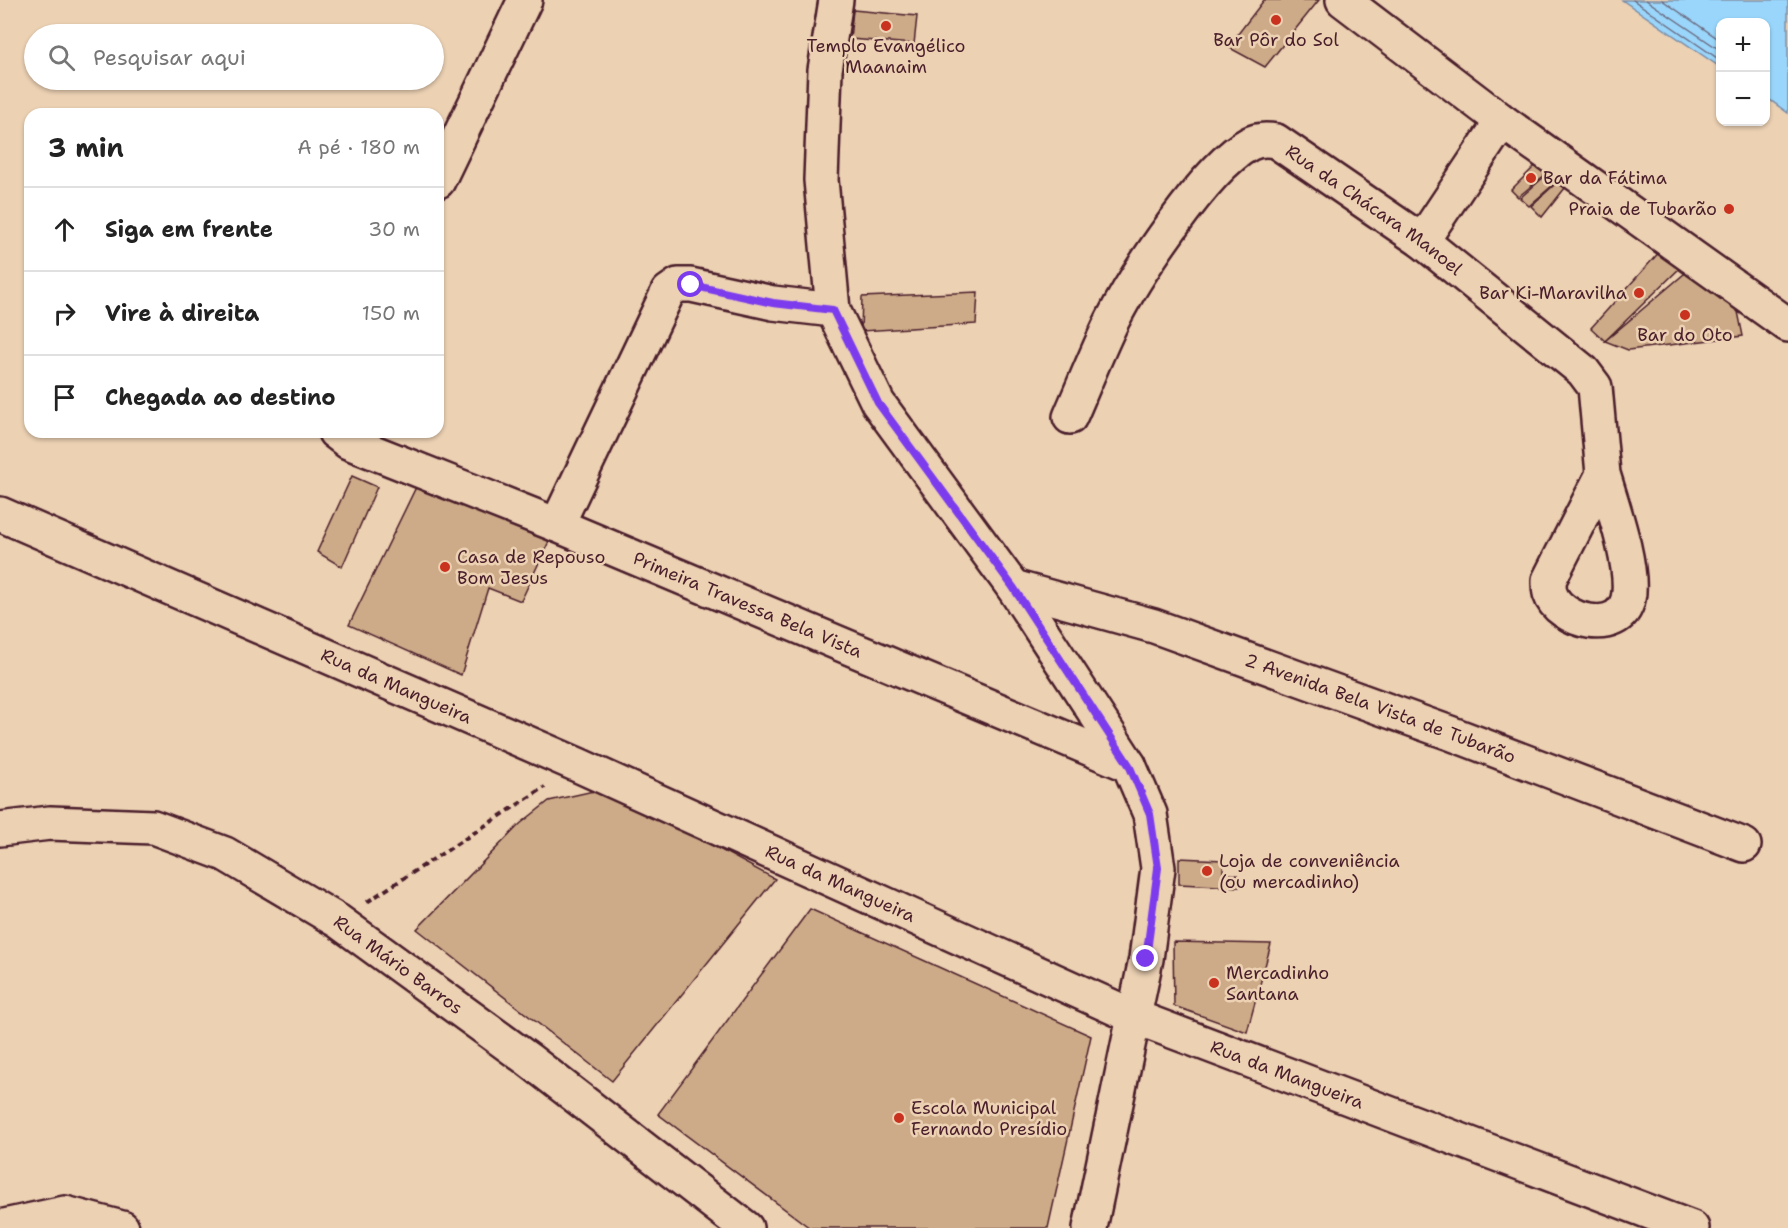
<!DOCTYPE html>
<html lang="pt">
<meta charset="utf-8">
<style>
body{margin:0;font-family:"Shantell Sans",sans-serif;background:#f2f2f2;color:#222}
.controls{position:absolute;right:18px;top:18px;display:grid;overflow:hidden;border-radius:12px;box-shadow:0 2px 4px #0004}
.controls button{width:54px;height:54px;display:grid;place-items:center;padding:0;border:0;border-bottom:2px solid #e0e0e0;background:#fff;color:#222;font:30px sans-serif}
.stop{position:absolute;width:18px;height:18px;margin:-14px;border:4px solid #7c3aed;border-radius:50%;background:#fff}
.stop.end{background:#7c3aed;border-color:#fff;box-shadow:0 2px 6px #0008}
.list{margin:0;padding:0;list-style:none}
h2{display:flex;justify-content:space-between;align-items:center;height:78px;margin:0;padding:0 24px;font-size:26px}
h2 small{font-size:20px;font-weight:400;color:#767676}
.list li{display:grid;grid-template-columns:39px 1fr auto;gap:18px;align-items:center;box-sizing:border-box;height:84px;padding:0 24px;border-top:2px solid #e0e0e0}
.list b{display:block;font-size:22px;white-space:nowrap}
.list em{font-size:20px;font-style:normal;color:#767676}
.icon{flex:none;width:33px;height:33px;fill:none;stroke:currentColor;stroke-width:2;stroke-linecap:round;stroke-linejoin:round}
.map{position:relative;flex:none;width:1788px;height:1228px;overflow:hidden}
.search{position:absolute;background:#fff;box-shadow:0 2px 4px #0004;left:24px;top:24px;width:420px;height:66px;display:flex;align-items:center;gap:15px;box-sizing:border-box;padding:0 21px;border-radius:33px;color:#767676;font-size:22px}
.panel{position:absolute;background:#fff;box-shadow:0 2px 4px #0004;left:24px;top:108px;width:420px;height:330px;border-radius:18px}
.map>svg:first-child{display:block}
.water{fill:#9ad6fb;stroke:#7a8da8;stroke-width:1.5}
.lines{fill:none;stroke-linecap:round;stroke-linejoin:round}
.shore{stroke:#6a687e;stroke-width:1.5}
.building{fill:#cdab88;stroke:#4a1f2b;stroke-width:1.5}
.street-casing{stroke:#4a1f2b;stroke-width:38}
.secondary-casing{stroke:#4a1f2b;stroke-width:38}
.path{stroke:#4a1f2b;stroke-width:4;stroke-dasharray:6 4.5;stroke-linecap:butt}
.street{stroke:#ecd1b3;stroke-width:33}
.secondary{stroke:#ecd1b3;stroke-width:33}
.route{stroke:#7c3aed;stroke-width:8}
.poi-dot{fill:#c8321e;stroke:#ecd1b3;stroke-width:2}
.labels{text-anchor:middle;dominant-baseline:central;stroke-width:5;stroke-linejoin:round;paint-order:stroke}
.poi-label{font-size:18px;fill:#4a1f2b;stroke:#ecd1b3;text-anchor:start}
.street-label{font-size:18px;fill:#4a1f2b;stroke:#ecd1b3}
</style>
<div class="map">
<svg width="1788" height="1228" viewBox="0 0 1788 1228">
<rect width="100%" height="100%" fill="#ecd1b3"/>
<filter id="ink" filterUnits="userSpaceOnUse"><feTurbulence type="fractalNoise" baseFrequency=".0167" numOctaves="2"/><feDisplacementMap in="SourceGraphic" scale="12" xChannelSelector="R" yChannelSelector="G"/><feConvolveMatrix kernelMatrix="1 2 1 2 8 2 1 2 1" color-interpolation-filters="sRGB"/></filter>
<g filter="url(#ink)">
<polygon class="water" points="1622,0 1788,0 1788,113 1766,97 1766,22 1720,22 1720,67"/>
<g class="lines">
<g class="shore">
<polyline points="1633,0 1720,60"/>
<polyline points="1646,0 1720,50"/>
<polyline points="1662,0 1720,40"/>
</g>
</g>
<g class="building">
<polygon points="1264,0 1319,0 1265,67 1228,47"/>
<polygon points="853,10 917,16 914,44 850,39"/>
<polygon points="1540,161 1552,169 1518,197 1511,190"/>
<polygon points="1552,170 1562,177 1529,206 1520,198"/>
<polygon points="1563,177 1569,183 1542,217 1531,206"/>
<polygon points="1663,248 1685,263 1605,341 1591,328"/>
<polygon points="1690,269 1735,297 1743,336 1628,350 1605,341"/>
<polygon points="978,292 976,324 861,331 862,297"/>
<polygon points="352,476 377,487 342,567 317,552"/>
<polygon points="418,483 551,537 521,601 488,588 461,675 349,625"/>
<polygon points="598,790 680,828 775,879 612,1081 417,929 520,824 549,801"/>
<polygon points="1179,858 1223,860 1223,873 1237,875 1239,887 1179,884"/>
<polygon points="810,909 1091,1036 1048,1228 810,1228 658,1114"/>
<polygon points="1173,942 1271,944 1247,1032 1174,1006"/>
</g>
<g class="lines">
<defs>
<g id="street">
<polyline points="836,0 825,70 821,180 833,310 878,403 1013,587 1129,765 1150,814 1158,868 1146,959 1090,1228"/>
<polyline points="438,181 525,0"/>
<polyline points="1422,241 1502,121"/>
<path id="s1" d="M1070,417C1084,385 1097,352 1112,321C1135,276 1206,167 1249,144C1258,139 1266,139 1276,141L1422,241L1583,371L1595,387L1603,474L1549,580C1549,584 1549,589 1550,593C1559,622 1620,637 1628,599C1635,569 1612,504 1603,474"/>
<path id="s2" d="M335,432L348,442L557,525L1129,765"/>
<path id="s3" d="M0,514L578,765L1135,1017L1692,1228"/>
<polyline points="557,525 668,292 678,285 691,285 773,303 833,310"/>
<path id="s4" d="M1013,587L1154,626L1450,733L1744,845"/>
<path id="s5" d="M0,829L50,823L153,827L225,854L338,921L529,1060L746,1228"/>
<polyline points="0,1227 65,1213 122,1228"/>
</g>
<polyline id="secondary" points="1343,0 1502,121 1788,325"/>
</defs>
<use href="#street" class="street-casing"/>
<use href="#secondary" class="secondary-casing"/>
<polyline class="path" points="367,902 545,787"/>
<use href="#street" class="street"/>
<use href="#secondary" class="secondary"/>
</g>
</g>
<g class="lines" filter="url(#ink)">
<polyline class="route" points="691,285 773,303 833,310 878,403 1013,587 1129,765 1150,814 1158,868 1146,959"/>
</g>
<g class="poi-dot">
<circle cx="1276" cy="20" r="6"/>
<circle cx="886" cy="26" r="6"/>
<circle cx="1531" cy="178" r="6"/>
<circle cx="1729" cy="209" r="6"/>
<circle cx="1639" cy="293" r="6"/>
<circle cx="1685" cy="315" r="6"/>
<circle cx="445" cy="567" r="6"/>
<circle cx="1207" cy="871" r="6"/>
<circle cx="1214" cy="983" r="6"/>
<circle cx="899" cy="1118" r="6"/>
</g>
<g class="labels">
<g class="poi-label">
<text x="1276" y="40" text-anchor="middle">Bar Pôr do Sol</text>
<text x="886" y="46" text-anchor="middle">Templo Evangélico<tspan x="886" dy="21">Maanaim</tspan></text>
<text x="1543" y="178">Bar da Fátima</text>
<text x="1717" y="209" text-anchor="end">Praia de Tubarão</text>
<text x="1627" y="293" text-anchor="end">Bar Ki-Maravilha</text>
<text x="1685" y="335" text-anchor="middle">Bar do Oto</text>
<text x="457" y="557">Casa de Repouso<tspan x="457" dy="21">Bom Jesus</tspan></text>
<text x="1219" y="861">Loja de conveniência<tspan x="1219" dy="21">(ou mercadinho)</tspan></text>
<text x="1226" y="973">Mercadinho<tspan x="1226" dy="21">Santana</tspan></text>
<text x="911" y="1108">Escola Municipal<tspan x="911" dy="21">Fernando Presídio</tspan></text>
</g>
<g class="street-label">
<text stroke="none"><textPath href="#s1" startOffset="478">Rua da Chácara Manoel</textPath></text>
<text stroke="none"><textPath href="#s2" startOffset="448">Primeira Travessa Bela Vista</textPath></text>
<text stroke="none"><textPath href="#s3" startOffset="432">Rua da Mangueira</textPath></text>
<text stroke="none"><textPath href="#s4" startOffset="387">2 Avenida Bela Vista de Tubarão</textPath></text>
<text stroke="none"><textPath href="#s3" startOffset="918">Rua da Mangueira</textPath></text>
<text stroke="none"><textPath href="#s5" startOffset="436">Rua Mário Barros</textPath></text>
<text stroke="none"><textPath href="#s3" startOffset="1404">Rua da Mangueira</textPath></text>
</g>
</g>
</svg>
<div class="controls">
<button>+</button>
<button>−</button>
</div>
<div class="stop" style="left:691px;top:285px"></div>
<div class="stop end" style="left:1146px;top:959px"></div>
<div class="search"><svg class="icon" aria-label="search" viewBox="0 0 24 24"><circle cx="10" cy="10" r="6"/><path d="M15 15l6 6"/></svg>Pesquisar aqui</div>
<section class="panel">
<h2>3 min<small>A pé · 180 m</small></h2>
<ul class="list">
<li><svg class="icon" aria-label="ahead" viewBox="0 0 24 24"><path d="M12 20V5M6 11l6-6 6 6"/></svg><div><b>Siga em frente</b></div><em>30 m</em></li>
<li><svg class="icon" aria-label="right" viewBox="0 0 24 24"><path d="M7 20v-9h11M14 6l5 5-5 5"/></svg><div><b>Vire à direita</b></div><em>150 m</em></li>
<li><svg class="icon" aria-label="arrive" viewBox="0 0 24 24"><path d="M6 21V4h12l-3 4 3 4H6"/></svg><div><b>Chegada ao destino</b></div></li>
</ul>
</section>
</div>
